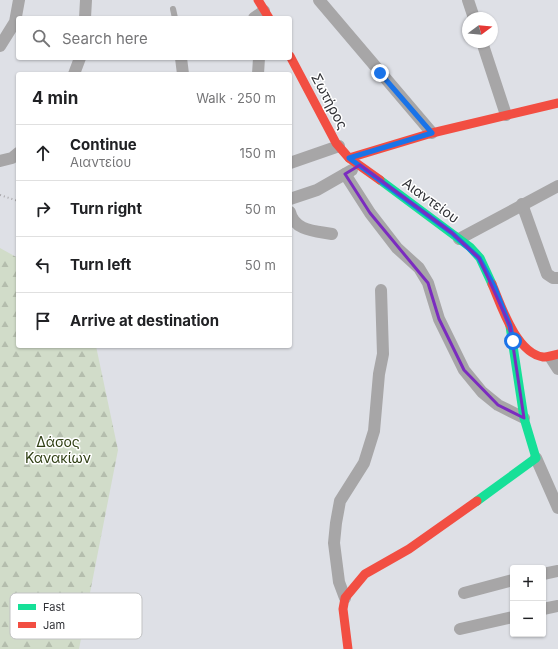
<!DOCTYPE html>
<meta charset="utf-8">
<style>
body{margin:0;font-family:Inter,sans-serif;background:#f2f2f2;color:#202124}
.controls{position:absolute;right:12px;bottom:12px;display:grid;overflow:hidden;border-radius:4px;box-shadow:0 1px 3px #0004}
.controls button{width:36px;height:36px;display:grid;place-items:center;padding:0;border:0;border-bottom:1px solid #e0e0e0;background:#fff;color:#202124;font:20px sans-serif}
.compass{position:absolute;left:462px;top:12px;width:36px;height:36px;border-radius:50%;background:#fff;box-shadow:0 1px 3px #0004;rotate:74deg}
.stop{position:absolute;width:12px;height:12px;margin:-9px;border:3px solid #1a73e8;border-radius:50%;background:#fff}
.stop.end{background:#1a73e8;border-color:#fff;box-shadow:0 1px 4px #0008}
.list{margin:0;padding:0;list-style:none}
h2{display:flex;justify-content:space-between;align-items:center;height:52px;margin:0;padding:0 16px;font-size:17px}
h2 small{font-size:13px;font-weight:400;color:#757577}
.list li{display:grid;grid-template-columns:26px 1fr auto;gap:12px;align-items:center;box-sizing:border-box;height:56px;padding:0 16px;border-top:1px solid #e0e0e0}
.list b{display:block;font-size:15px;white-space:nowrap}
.list p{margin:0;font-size:13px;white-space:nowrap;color:#757577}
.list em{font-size:13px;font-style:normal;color:#757577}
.icon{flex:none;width:22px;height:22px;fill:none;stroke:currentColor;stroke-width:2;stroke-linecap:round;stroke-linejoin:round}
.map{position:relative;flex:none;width:558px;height:649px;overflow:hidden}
.search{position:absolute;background:#fff;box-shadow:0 1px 3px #0004;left:16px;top:16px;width:276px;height:44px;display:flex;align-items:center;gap:10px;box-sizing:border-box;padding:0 14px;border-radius:4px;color:#757577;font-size:15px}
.panel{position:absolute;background:#fff;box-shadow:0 1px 3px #0004;left:16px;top:72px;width:276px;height:276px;border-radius:4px}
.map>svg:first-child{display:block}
.forest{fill:url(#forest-firs)}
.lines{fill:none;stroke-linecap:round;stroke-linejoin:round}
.path{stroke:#a7a6a9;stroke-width:2;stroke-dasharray:1 3;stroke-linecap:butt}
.lane{stroke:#a7a6a7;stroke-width:6}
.street{stroke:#a7a6a7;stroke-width:12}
.fast{stroke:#16e098;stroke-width:9}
.jam{stroke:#f24e42;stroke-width:9}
.route{stroke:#1a73e8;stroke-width:5}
.marked{fill:none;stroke:#7b2cbf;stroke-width:3;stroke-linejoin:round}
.labels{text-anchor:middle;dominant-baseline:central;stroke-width:3;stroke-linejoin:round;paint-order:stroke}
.street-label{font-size:14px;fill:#313237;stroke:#fff}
.park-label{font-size:14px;fill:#2f3f14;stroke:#fff}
.key{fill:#fff;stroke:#c1c2c3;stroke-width:1}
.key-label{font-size:11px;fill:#313237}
</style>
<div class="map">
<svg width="558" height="649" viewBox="0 0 558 649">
<defs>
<pattern id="forest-firs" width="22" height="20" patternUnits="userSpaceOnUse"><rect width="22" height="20" fill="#d1dcc9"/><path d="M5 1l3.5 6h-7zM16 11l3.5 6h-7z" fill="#b4bdad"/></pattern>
</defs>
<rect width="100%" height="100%" fill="#dee0e6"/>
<polygon class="forest" points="0,248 18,258 18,346 96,346 118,450 79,649 0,649"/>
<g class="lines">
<polyline class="path" points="0,195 18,201"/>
<polyline class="lane" points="173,9 175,18"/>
<g class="street">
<polyline points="319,0 432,133"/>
<polyline points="468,0 474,18"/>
<polyline points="85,18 86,0"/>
<polyline points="254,18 264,11"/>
<polyline points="482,42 506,115"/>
<polyline points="0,46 15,22 19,0"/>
<polyline points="181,58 183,74"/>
<polyline points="74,74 80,58"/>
<polyline points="258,74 259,58"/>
<polyline points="0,161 12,158 18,153"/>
<polyline points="290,163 339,146"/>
<polyline points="345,174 370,213 397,248 419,268 428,283 439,319 464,370 482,392 498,405 524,418"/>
<polyline points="290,199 317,190 352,170"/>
<polyline points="522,204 547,274 553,278 558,278"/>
<path d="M290,212C294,231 316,231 332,234"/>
<polyline points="459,239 558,186"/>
<polyline points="551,358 558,369"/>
<polyline points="536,458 558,508"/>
<polyline points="543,574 558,571"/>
<polyline points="464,593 513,580"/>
<polyline points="345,598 339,582 334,543 336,523 340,501 364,463 374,431 379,374 383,354 381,290"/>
<polyline points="543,609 558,606"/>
<polyline points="460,629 513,617"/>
</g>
<g class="fast">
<polyline points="380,180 470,247 480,258 492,284"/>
<polyline points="477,501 536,458 524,418 510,326"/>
</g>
<g class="jam">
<polyline points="258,0 269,18"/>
<polyline points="290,56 336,143 349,158 380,180"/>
<polyline points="349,158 432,133 558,103"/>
<path d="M492,284C501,305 516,353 543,357C547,357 554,355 558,354"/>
<polyline points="348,649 343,609 345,598 365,574 409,549 477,501"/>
</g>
</g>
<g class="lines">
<polyline class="route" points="380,73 432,133 349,158 452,233 479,258 495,288 510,326 513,341"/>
</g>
<path class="marked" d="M360,165L452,233L479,258L510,326L524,418L498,405L464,370L439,319L428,283L370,213L345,174Z"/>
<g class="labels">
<g class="street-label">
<text transform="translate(330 101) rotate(62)">Σωτήρος</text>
<text transform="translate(431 200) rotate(36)">Αιαντείου</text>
</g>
<g class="park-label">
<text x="58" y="441">Δάσος<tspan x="58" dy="16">Κανακίων</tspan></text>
</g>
</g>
<rect x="10" y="593" width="132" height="46" rx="6" class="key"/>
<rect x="18" y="604" width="18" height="6" fill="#16e098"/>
<rect x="18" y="622" width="18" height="6" fill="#f24e42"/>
<g class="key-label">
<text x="43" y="611">Fast</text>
<text x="43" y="629">Jam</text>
</g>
</svg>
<div class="controls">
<button>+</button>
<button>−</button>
</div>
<svg class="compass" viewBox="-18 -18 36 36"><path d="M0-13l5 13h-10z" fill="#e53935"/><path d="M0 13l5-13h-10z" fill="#757577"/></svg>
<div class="stop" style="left:513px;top:341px"></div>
<div class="stop end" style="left:380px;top:73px"></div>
<div class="search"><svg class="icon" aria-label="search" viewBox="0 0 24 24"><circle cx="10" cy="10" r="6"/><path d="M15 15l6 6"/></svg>Search here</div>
<section class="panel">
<h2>4 min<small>Walk · 250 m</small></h2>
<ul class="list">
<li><svg class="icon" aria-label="ahead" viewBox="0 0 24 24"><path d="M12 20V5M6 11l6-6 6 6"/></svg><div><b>Continue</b><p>Αιαντείου</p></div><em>150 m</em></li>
<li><svg class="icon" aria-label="right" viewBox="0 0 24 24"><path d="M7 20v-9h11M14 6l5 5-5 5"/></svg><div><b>Turn right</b></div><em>50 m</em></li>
<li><svg class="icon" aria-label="left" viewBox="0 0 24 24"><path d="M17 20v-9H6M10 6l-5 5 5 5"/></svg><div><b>Turn left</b></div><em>50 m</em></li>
<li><svg class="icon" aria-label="arrive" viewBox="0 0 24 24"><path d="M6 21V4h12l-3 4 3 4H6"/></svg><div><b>Arrive at destination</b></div></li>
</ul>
</section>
</div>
